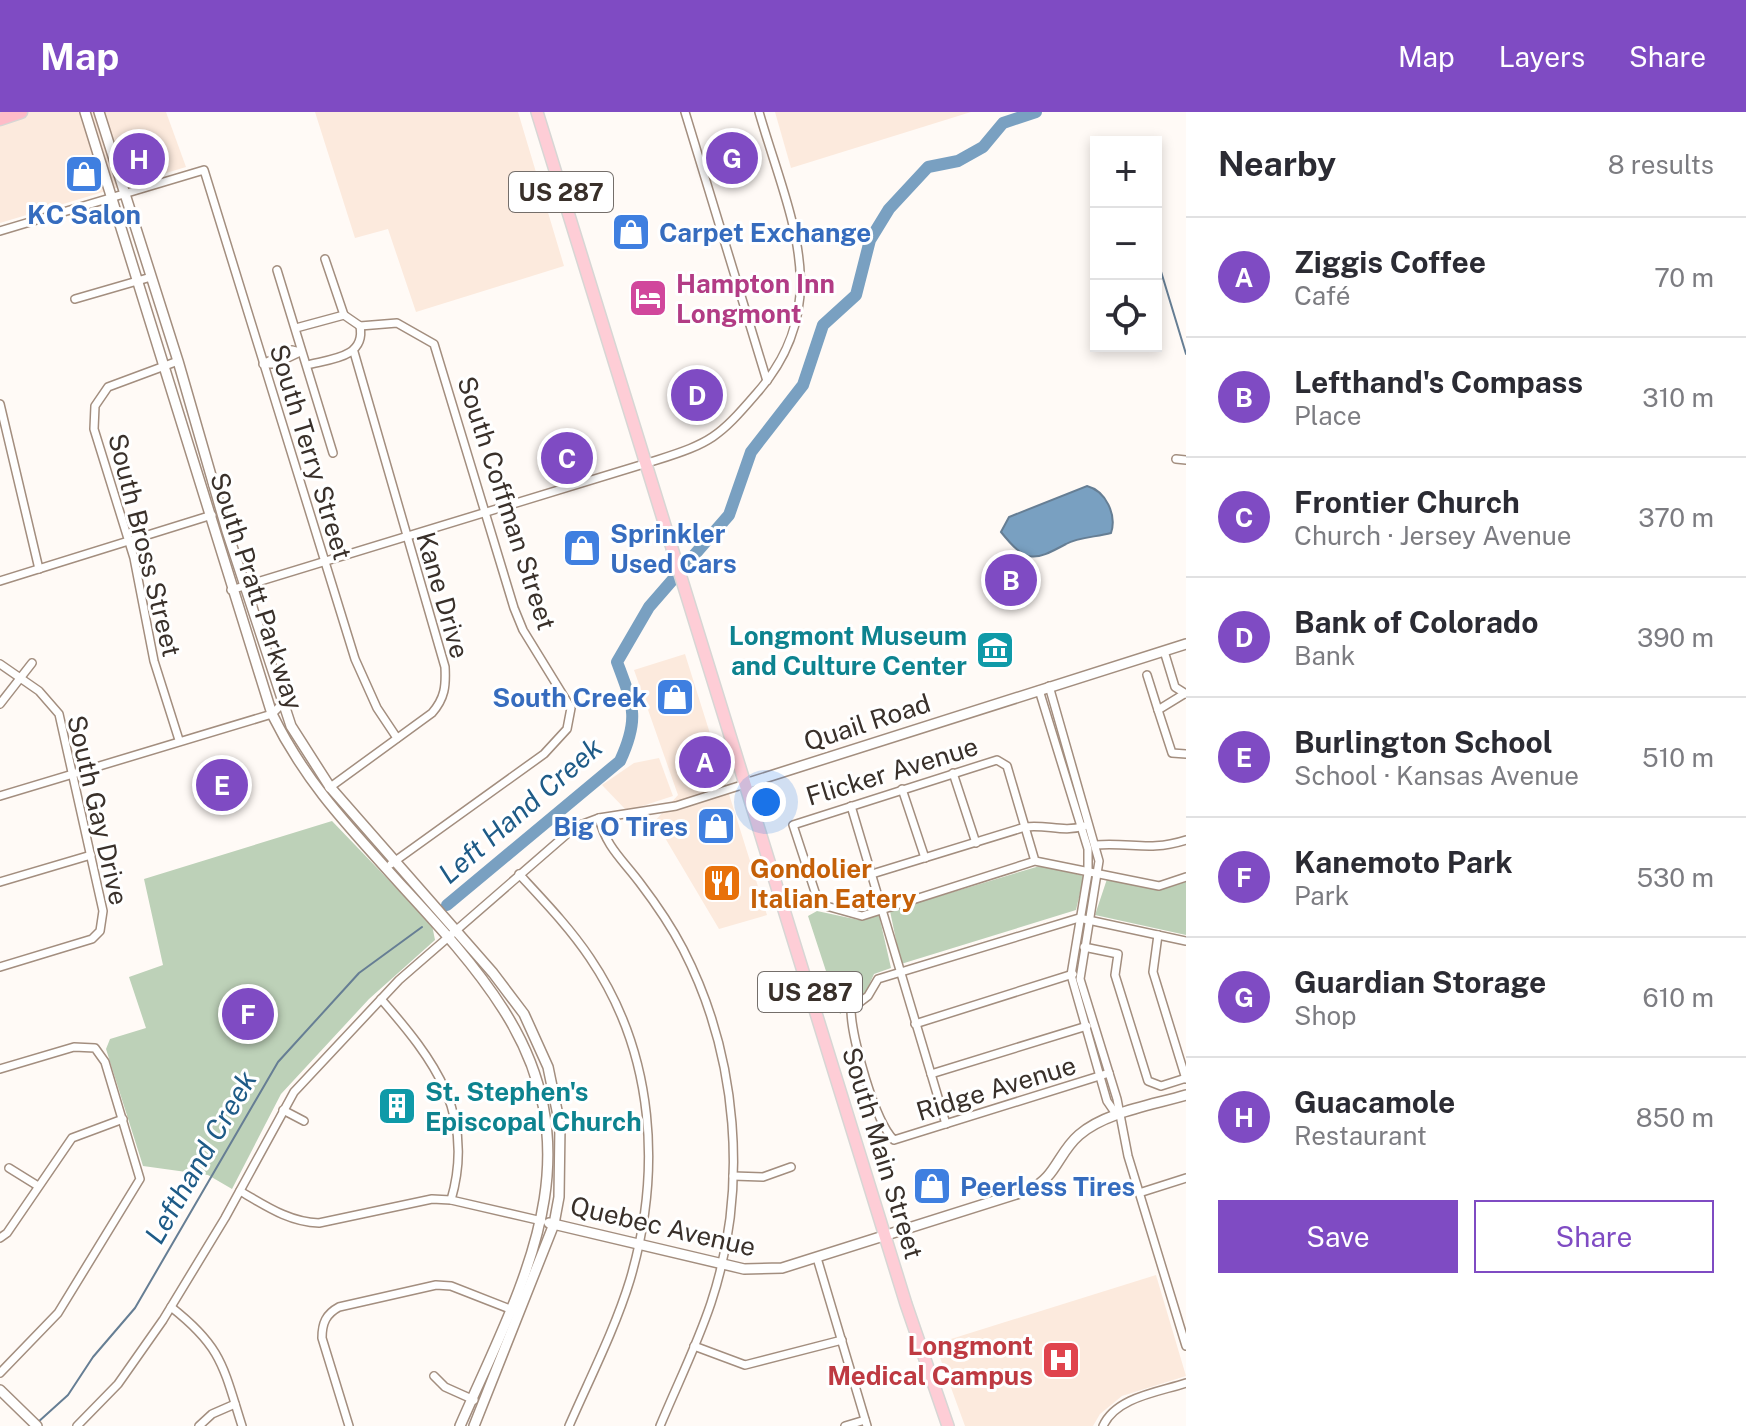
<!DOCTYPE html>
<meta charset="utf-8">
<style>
body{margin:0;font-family:"Public Sans",sans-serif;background:#f2f2f3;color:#2b2b33}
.controls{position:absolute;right:24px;top:24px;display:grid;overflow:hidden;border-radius:0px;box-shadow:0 4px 12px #0003}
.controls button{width:72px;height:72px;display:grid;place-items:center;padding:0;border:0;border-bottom:2px solid #e1e1e2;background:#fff;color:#2b2b33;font:40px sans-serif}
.you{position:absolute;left:766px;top:690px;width:28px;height:28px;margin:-20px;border:6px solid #fff;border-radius:50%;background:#1a73e8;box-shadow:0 0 0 12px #1a73e833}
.badge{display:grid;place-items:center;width:52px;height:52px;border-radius:50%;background:#7f4bc3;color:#fff;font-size:26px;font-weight:700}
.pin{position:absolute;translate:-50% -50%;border:4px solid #fff;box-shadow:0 2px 8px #0006}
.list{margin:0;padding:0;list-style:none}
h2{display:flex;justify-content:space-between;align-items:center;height:104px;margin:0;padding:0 32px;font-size:34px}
h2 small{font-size:26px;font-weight:400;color:#7c7c81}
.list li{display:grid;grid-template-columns:52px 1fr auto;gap:24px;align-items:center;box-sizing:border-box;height:120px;padding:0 32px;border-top:2px solid #e1e1e2}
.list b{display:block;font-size:30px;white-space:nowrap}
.list p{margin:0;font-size:26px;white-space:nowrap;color:#7c7c81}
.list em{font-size:26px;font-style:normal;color:#7c7c81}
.actions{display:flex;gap:16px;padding:24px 32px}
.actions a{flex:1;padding:18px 0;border:2px solid #7f4bc3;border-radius:0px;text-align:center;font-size:28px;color:#7f4bc3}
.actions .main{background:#7f4bc3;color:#fff}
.icon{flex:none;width:44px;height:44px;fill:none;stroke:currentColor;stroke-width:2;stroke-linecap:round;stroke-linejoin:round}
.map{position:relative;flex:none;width:1186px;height:1314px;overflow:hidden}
header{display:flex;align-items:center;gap:48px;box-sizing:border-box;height:112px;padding:0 40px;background:#7f4bc3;color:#fff}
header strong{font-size:38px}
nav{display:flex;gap:44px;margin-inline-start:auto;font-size:28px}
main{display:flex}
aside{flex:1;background:#fff}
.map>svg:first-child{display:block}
.built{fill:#fceadd}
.green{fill:#bdd1b8}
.water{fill:#79a0c1;stroke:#667e94;stroke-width:2}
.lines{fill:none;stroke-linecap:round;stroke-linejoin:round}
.stream{stroke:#667e94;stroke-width:2}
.river{stroke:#79a0c1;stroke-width:12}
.minor-casing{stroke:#a38e7f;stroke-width:10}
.tertiary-casing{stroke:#a38e7f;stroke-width:12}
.primary-casing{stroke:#d7d6d4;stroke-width:14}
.trunk-casing{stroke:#d7d6d4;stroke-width:15}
.minor{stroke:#fff;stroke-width:7}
.tertiary{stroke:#fff;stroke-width:9}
.primary{stroke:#fecdd6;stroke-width:11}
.trunk{stroke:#febcc8;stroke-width:12}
.labels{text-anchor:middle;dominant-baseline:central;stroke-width:6;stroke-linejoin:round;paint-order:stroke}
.shield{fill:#fff;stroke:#746e6a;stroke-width:2}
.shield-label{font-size:24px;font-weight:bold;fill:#39302a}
.shop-label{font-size:26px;font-weight:bold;fill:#366cbe;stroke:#fff;text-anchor:start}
.hotel-label{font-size:26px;font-weight:bold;fill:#b23c85;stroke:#fff;text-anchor:start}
.street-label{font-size:26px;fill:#39302a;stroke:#fff}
.culture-label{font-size:26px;font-weight:bold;fill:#0d838f;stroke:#fff;text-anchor:end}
.food-label{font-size:26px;font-weight:bold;fill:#c56008;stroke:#fff;text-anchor:start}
.health-label{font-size:26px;font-weight:bold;fill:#be3a42;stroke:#fff;text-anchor:end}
.water-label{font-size:28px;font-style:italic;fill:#1e5b87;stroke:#fff}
</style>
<header>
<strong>Map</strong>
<nav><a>Map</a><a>Layers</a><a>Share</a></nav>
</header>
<main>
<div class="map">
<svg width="1186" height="1314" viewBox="0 0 1186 1314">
<rect width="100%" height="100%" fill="#fffaf6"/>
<g class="built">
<polygon points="0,0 166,0 186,55 0,111"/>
<polygon points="315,0 518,0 564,154 416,200 388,117 355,126"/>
<polygon points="775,0 971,0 791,56"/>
<polygon points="685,542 767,803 719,817 655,709 678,683 634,558"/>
<polygon points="659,646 673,684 627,699 602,673 634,651"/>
<polygon points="1156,1163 1186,1264 1122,1284 1100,1302 1093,1314 965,1314 935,1232"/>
</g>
<g class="green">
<polygon points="332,709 432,813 435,828 369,887 281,982 232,1077 208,1063 143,1054 106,937 110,927 146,916 129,865 163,853 144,767"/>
<polygon points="1043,753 1084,764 1076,798 901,852 890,799"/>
<polygon points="1107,767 1151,776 1186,768 1186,823 1095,803"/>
<polygon points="817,799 859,808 879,803 891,856 874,862 866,880 840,902 808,804"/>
</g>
<path class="water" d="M1087,374C1106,379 1117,403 1111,421C1097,425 1078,425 1066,432C1033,450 1026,451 1001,420L1009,405Z"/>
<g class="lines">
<g class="stream">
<polyline points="1156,143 1186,242"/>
<polyline points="37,1311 68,1283 93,1245 135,1196 278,950 359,861 422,815"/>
</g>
<path class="river" d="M447,793L620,649C640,606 633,593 617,550L649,495L729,403L751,340L803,273L823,213L856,183L870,128L889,97L928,55L958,49L983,35L1003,11L1036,0"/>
<defs>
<g id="minor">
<polyline points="685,0 767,269"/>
<polyline points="0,119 204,58 355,547 377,596 397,626"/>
<polyline points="325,147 344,203"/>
<polyline points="277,158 333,341"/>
<polyline points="75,187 151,165"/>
<polyline points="296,216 344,203 360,214 397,211 434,232 514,496 523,518 571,596 567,617 544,642 391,752"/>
<polygon points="292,238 300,240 275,252 263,252"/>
<polyline points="178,249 108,275 95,294 94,317 134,446 154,549 179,628"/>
<path d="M307,253C330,247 366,246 360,214"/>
<polyline points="0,292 39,457"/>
<polyline points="1176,347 1186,348"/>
<polyline points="0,469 212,403"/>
<path d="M231,478L657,348C711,331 719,325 756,282C837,192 788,101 759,0"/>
<polyline points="1164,539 1175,575 1186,582"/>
<polyline points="0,552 39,579 59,602 103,799 100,819 92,827 0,855"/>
<polyline points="1147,563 1158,598"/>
<polyline points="1049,574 1099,749 1080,867 1117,987 1128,1044 1186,1234"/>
<polyline points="1039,578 1088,737 1088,761 1071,863 1107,989 1116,1002"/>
<polyline points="1184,582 1158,598 1172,641 1186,642"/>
<polyline points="0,592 32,551"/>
<polyline points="953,661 976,731"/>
<path d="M329,676L432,601C445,586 446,574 445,555L354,240"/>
<polyline points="902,677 925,746"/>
<polyline points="0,684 272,602 282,592"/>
<polyline points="851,694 946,1012"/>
<path d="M599,706C606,735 623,748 640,771C656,792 671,814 683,837C738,944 749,1076 711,1191C697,1233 677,1273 660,1314"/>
<path d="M1095,733C1133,730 1148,740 1186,728"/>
<polyline points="1035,749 1007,654 997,648 793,713 819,792 862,804 1035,749 1159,774 1186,765"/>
<path d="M519,762C544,789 570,816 590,846C655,942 662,1060 630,1168C615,1217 590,1266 569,1314"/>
<path d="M872,762L1025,715C1047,712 1063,721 1084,714"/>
<polyline points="0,770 91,743"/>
<polyline points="1158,823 1153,860 1186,967"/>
<polyline points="1084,835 1118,842 1115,863 1148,969 1161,974 1186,966"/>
<path d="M381,887C434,948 476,1002 451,1088"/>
<polyline points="915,912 1073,862"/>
<polyline points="0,957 74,935 95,936 105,950 140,1067 58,1201 0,1261"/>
<path d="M1109,961L894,1028C875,1010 851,925 851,897L868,884L878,867L1079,806L1186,829"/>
<polyline points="931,962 1087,914"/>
<polyline points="283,998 304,1009"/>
<polyline points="9,1056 38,1074"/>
<polyline points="733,1064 763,1065 791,1055"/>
<path d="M240,1079C266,1094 289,1110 319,1111L432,1087L451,1088L542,1109"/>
<polyline points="1139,1081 1186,1066"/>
<polyline points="0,1126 7,1121 72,1026 123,1007"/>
<polyline points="817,1146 867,1314"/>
<path d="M171,1195C222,1235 223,1254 242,1314"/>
<polyline points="694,1234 745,1253 842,1228"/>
<polyline points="434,1264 445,1275 474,1288"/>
<polyline points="77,1314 118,1272 163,1208 225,1106 294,980 399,868 575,715 599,706 676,694 745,672"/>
<polyline points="199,1314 212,1302 235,1292"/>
<path d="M349,1314L322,1226C322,1211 326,1202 339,1195L436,1173L451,1174L515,1199"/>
<polyline points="845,1314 865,1308"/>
<path d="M1103,1314C1116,1285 1159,1280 1186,1271"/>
</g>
<g id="tertiary">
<path d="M85,0L272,602C307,673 351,717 403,775C438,813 475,853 503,897C598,1045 522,1172 460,1314"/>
<polyline points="99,0 178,249 227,419 291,614 330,675 493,861 524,902 548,955 560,1013 559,1085 554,1112 474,1314"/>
<polyline points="745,672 1186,532"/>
<path d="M549,1111L744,1157L782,1156L1029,1078C1056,1066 1058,1041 1079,1023C1105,1000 1153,993 1186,983"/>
<polyline points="0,1278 37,1314"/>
</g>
<polyline id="primary" points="537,0 906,1192 948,1314"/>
<polyline id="trunk" points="0,7 21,0"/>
</defs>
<use href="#minor" class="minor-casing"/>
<use href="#tertiary" class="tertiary-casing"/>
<use href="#primary" class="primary-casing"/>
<use href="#trunk" class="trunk-casing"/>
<use href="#minor" class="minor"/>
<use href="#tertiary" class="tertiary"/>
<use href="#primary" class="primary"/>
<use href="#trunk" class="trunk"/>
</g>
<defs>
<symbol id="shop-square" viewBox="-11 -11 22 22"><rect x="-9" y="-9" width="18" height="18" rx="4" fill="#3f7fe0" stroke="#fff"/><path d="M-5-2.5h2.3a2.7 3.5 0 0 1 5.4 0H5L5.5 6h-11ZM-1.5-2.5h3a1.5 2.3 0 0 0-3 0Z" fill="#fff"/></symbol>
<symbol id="hotel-square" viewBox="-11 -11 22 22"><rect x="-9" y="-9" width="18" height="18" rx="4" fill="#d1479c" stroke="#fff"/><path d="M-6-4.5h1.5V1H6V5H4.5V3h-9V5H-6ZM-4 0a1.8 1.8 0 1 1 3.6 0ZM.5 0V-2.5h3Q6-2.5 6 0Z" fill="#fff"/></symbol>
<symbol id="museum-square" viewBox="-11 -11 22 22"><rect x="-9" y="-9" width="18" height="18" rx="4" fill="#0f9aa8" stroke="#fff"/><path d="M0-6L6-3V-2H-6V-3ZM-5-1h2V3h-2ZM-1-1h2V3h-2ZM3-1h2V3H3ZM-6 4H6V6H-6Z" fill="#fff"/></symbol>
<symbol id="restaurant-square" viewBox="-11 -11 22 22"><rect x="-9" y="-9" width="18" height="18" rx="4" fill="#e8710a" stroke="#fff"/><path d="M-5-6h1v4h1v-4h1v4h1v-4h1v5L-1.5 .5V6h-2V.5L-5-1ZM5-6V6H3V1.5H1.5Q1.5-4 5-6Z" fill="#fff"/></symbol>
<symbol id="building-square" viewBox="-11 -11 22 22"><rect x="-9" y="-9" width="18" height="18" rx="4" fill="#0f9aa8" stroke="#fff"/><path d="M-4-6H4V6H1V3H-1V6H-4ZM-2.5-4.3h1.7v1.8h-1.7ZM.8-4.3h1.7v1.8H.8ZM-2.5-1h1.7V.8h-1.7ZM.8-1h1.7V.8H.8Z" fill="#fff"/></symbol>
<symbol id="hospital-square" viewBox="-11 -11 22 22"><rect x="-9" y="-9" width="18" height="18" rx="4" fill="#e0444e" stroke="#fff"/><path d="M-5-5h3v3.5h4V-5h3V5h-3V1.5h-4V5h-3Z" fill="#fff"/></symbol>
</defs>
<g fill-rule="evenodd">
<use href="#shop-square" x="62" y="40" width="44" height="44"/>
<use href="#shop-square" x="609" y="98" width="44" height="44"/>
<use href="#hotel-square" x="626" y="164" width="44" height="44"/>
<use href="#shop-square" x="560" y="414" width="44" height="44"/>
<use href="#museum-square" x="973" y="516" width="44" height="44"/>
<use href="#shop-square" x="653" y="563" width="44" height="44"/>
<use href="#shop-square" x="694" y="692" width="44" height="44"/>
<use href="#restaurant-square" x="700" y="749" width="44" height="44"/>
<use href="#building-square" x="375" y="972" width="44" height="44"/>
<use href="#shop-square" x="910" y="1052" width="44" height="44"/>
<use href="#hospital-square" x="1039" y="1226" width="44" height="44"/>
</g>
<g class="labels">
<g class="shield">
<rect x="509" y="60" width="104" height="40" rx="6"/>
<rect x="758" y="860" width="104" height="40" rx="6"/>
</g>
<g class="shield-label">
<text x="561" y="80">US 287</text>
<text x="810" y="880">US 287</text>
</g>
<g class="shop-label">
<text x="84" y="102" text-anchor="middle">KC Salon</text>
<text x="659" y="120">Carpet Exchange</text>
<text x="610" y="421">Sprinkler<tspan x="610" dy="30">Used Cars</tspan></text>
<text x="647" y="585" text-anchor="end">South Creek</text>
<text x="688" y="714" text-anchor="end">Big O Tires</text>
<text x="960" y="1074">Peerless Tires</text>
</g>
<g class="hotel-label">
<text x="676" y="171">Hampton Inn<tspan x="676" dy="30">Longmont</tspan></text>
</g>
<g class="street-label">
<text transform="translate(311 340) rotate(73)">South Terry Street</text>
<text transform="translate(507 391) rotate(72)">South Coffman Street</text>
<text transform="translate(145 433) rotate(76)">South Bross Street</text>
<text transform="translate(257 479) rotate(72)">South Pratt Parkway</text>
<text transform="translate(443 483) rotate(74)">Kane Drive</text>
<text transform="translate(867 610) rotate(-18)">Quail Road</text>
<text transform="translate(892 659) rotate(-17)">Flicker Avenue</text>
<text transform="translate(98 698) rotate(77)">South Gay Drive</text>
<text transform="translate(996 976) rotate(-17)">Ridge Avenue</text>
<text transform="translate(883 1041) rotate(73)">South Main Street</text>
<text transform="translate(663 1114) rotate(13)">Quebec Avenue</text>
</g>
<g class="culture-label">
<text x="967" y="523">Longmont Museum<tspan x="967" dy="30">and Culture Center</tspan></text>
<text x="425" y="979" text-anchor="start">St. Stephen's<tspan x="425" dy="30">Episcopal Church</tspan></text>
</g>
<g class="food-label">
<text x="750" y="756">Gondolier<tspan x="750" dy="30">Italian Eatery</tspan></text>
</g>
<g class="health-label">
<text x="1033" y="1233">Longmont<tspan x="1033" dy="30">Medical Campus</tspan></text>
</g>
<g class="water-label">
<text transform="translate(520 698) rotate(-41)">Left Hand Creek</text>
<text transform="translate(200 1045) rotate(-60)">Lefthand Creek</text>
</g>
</g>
</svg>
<div class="controls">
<button>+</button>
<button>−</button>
<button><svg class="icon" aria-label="locate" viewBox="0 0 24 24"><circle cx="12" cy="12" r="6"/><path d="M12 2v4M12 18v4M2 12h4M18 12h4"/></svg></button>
</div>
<div class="you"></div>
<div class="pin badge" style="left:705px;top:650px">A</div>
<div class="pin badge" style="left:1011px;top:468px">B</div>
<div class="pin badge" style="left:567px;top:346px">C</div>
<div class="pin badge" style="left:697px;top:283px">D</div>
<div class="pin badge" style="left:222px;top:673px">E</div>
<div class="pin badge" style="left:248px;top:902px">F</div>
<div class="pin badge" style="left:732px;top:46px">G</div>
<div class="pin badge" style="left:139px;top:47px">H</div>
</div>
<aside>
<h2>Nearby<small>8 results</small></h2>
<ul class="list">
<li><span class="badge">A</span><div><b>Ziggis Coffee</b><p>Café</p></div><em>70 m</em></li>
<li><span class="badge">B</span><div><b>Lefthand's Compass</b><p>Place</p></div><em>310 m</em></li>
<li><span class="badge">C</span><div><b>Frontier Church</b><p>Church · Jersey Avenue</p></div><em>370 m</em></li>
<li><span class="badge">D</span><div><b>Bank of Colorado</b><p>Bank</p></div><em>390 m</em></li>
<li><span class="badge">E</span><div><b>Burlington School</b><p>School · Kansas Avenue</p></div><em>510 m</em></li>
<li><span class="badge">F</span><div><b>Kanemoto Park</b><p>Park</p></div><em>530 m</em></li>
<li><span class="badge">G</span><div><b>Guardian Storage</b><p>Shop</p></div><em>610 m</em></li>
<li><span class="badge">H</span><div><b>Guacamole</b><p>Restaurant</p></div><em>850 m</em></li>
</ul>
<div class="actions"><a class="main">Save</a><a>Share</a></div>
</aside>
</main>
